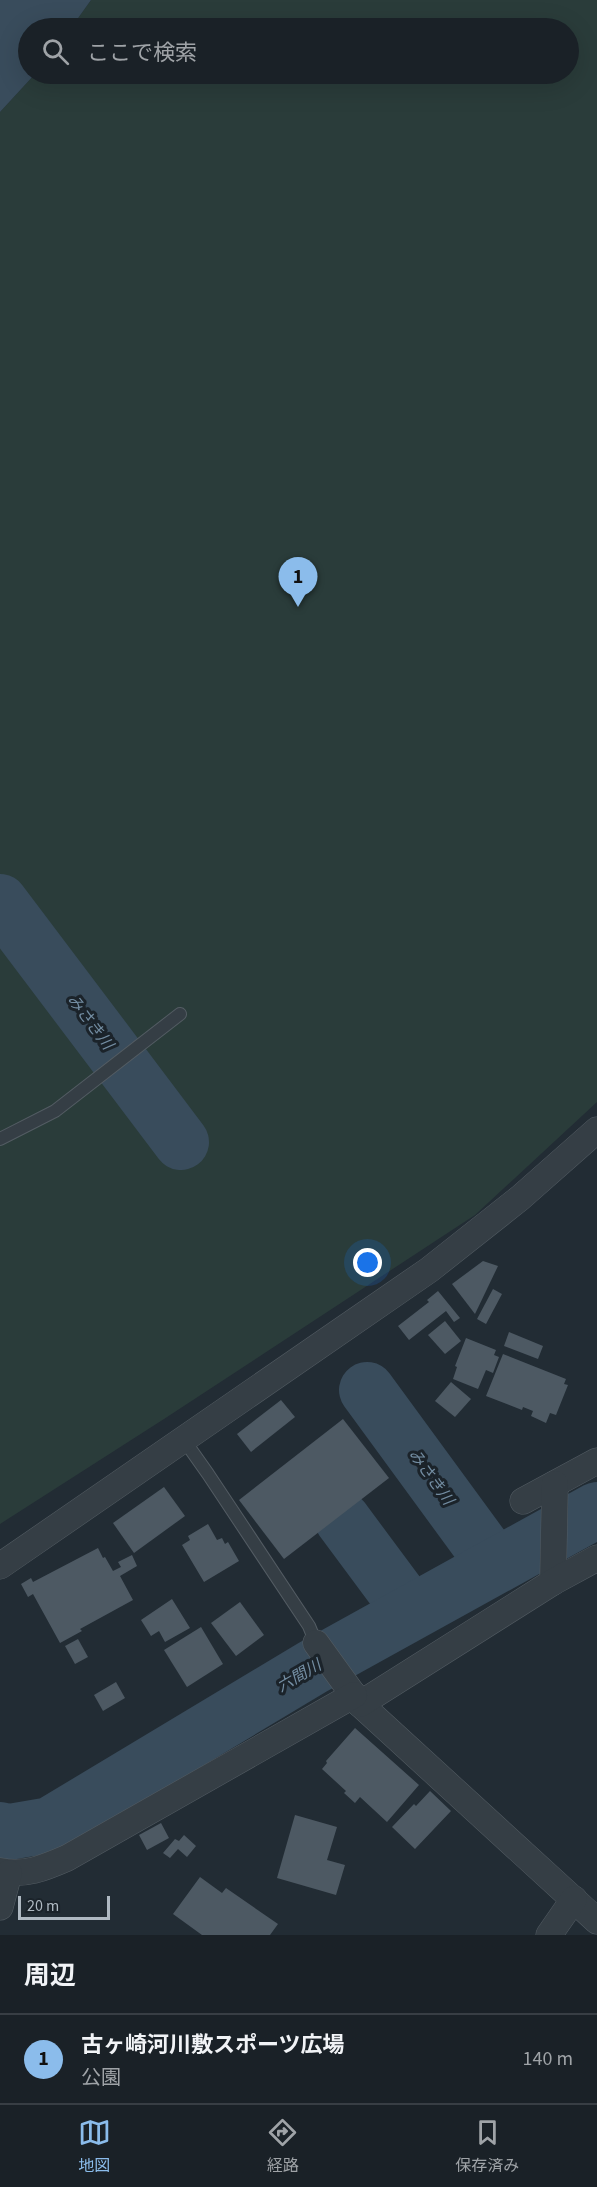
<!DOCTYPE html>
<html lang="ja">
<meta charset="utf-8">
<style>
body{margin:0;font-family:"Source Sans 3","Noto Sans JP",sans-serif;background:#272e33;color:#f1f3f6}
.scale{position:absolute;left:18px;bottom:15px;width:92px;box-sizing:border-box;padding-left:6px;border:3px solid #afb9c2;border-top:0;font-size:16px;line-height:21px;white-space:nowrap;color:#afb9c2;-webkit-text-stroke:4px #1b232a;paint-order:stroke}
.you{position:absolute;left:368px;top:1263px;width:21px;height:21px;margin:-15px;border:4px solid #fff;border-radius:50%;background:#1a73e8;box-shadow:0 0 0 9px #1a73e833}
.badge{display:grid;place-items:center;width:39px;height:39px;border-radius:50%;background:#8bbceb;color:#111;font-size:20px;font-weight:700}
.pin{position:absolute;translate:-50% -50px;filter:drop-shadow(0 2px 3px #0008)}
.pin::after{content:'';position:absolute;top:32px;width:21px;height:18px;background:inherit;clip-path:polygon(0 0,100% 0,50% 100%)}
.list{margin:0;padding:0;list-style:none}
h2{display:flex;justify-content:space-between;align-items:center;height:78px;margin:0;padding:0 24px;font-size:26px}
h2 small{font-size:20px;font-weight:400;color:#9fa3a7}
.list li{display:grid;grid-template-columns:39px 1fr auto;gap:18px;align-items:center;box-sizing:border-box;height:90px;padding:0 24px;border-top:2px solid #383e44}
.list b{display:block;font-size:22px;white-space:nowrap}
.list p{margin:0;font-size:20px;white-space:nowrap;color:#9fa3a7}
.list em{font-size:20px;font-style:normal;color:#9fa3a7}
.icon{flex:none;width:33px;height:33px;fill:none;stroke:currentColor;stroke-width:2;stroke-linecap:round;stroke-linejoin:round}
.map{position:relative;flex:none;width:597px;height:1935px;overflow:hidden}
.search{position:absolute;background:#1a2127;box-shadow:0 6px 24px #0002;left:18px;right:18px;top:18px;height:66px;display:flex;align-items:center;gap:15px;box-sizing:border-box;padding:0 21px;border-radius:33px;color:#9fa3a7;font-size:22px}
.sheet{height:168px;background:#1a2127}
nav{display:flex;justify-content:space-around;align-items:center;box-sizing:border-box;height:84px;border-top:2px solid #383e44;background:#1a2127;font-size:16px;color:#9fa3a7}
nav a{display:grid;justify-items:center;gap:3px}
nav .on{color:#8bbceb}
.map>svg:first-child{display:block}
.green{fill:#2a3c3a}
.water{fill:#394c5c}
.lines{fill:none;stroke-linecap:round;stroke-linejoin:round}
.river{stroke:#394c5c;stroke-width:56}
.building{fill:#4d5963}
.lane-casing{stroke:#535c63;stroke-width:14}
.street-casing{stroke:#535c63;stroke-width:27}
.lane{stroke:#353e45;stroke-width:12}
.street{stroke:#353e45;stroke-width:26}
.labels{text-anchor:middle;dominant-baseline:central;stroke-width:6;stroke-linejoin:round;paint-order:stroke}
.water-label{font-size:16px;font-style:italic;fill:#738da2;stroke:#1b232a}
</style>
<div class="map">
<svg width="597" height="1935" viewBox="0 0 597 1935">
<rect width="100%" height="100%" fill="#222c34"/>
<polygon class="green" points="91,0 597,0 597,1102 475,1215 164,1419 0,1524 0,112 35,74 568,74 568,28 71,28"/>
<polygon class="water" points="0,0 91,0 71,28 28,28 28,74 35,74 0,112"/>
<g class="lines">
<g class="river">
<polyline points="0,902 181,1142"/>
<polyline points="367,1390 495,1565"/>
<polyline points="342,1519 411,1612"/>
<polyline points="0,1830 9,1832 50,1825 313,1667 597,1510"/>
</g>
</g>
<g class="building">
<polygon points="483,1261 498,1266 475,1314 452,1284"/>
<polygon points="493,1289 502,1294 486,1324 477,1319"/>
<polygon points="438,1291 460,1318 454,1322 446,1311 409,1340 398,1326 429,1302 427,1300"/>
<polygon points="445,1321 461,1341 445,1354 428,1335"/>
<polygon points="509,1332 543,1346 538,1359 504,1346"/>
<polygon points="466,1338 496,1350 494,1355 499,1357 493,1373 486,1370 478,1389 453,1379 457,1367 455,1366"/>
<polygon points="503,1354 566,1379 564,1384 568,1385 556,1415 550,1413 546,1423 531,1416 533,1411 523,1407 522,1410 486,1396"/>
<polygon points="451,1382 471,1399 455,1417 435,1401"/>
<polygon points="281,1400 295,1417 251,1452 237,1434"/>
<polygon points="343,1419 389,1478 284,1559 239,1500"/>
<polygon points="164,1487 185,1516 134,1553 113,1523"/>
<polygon points="208,1524 217,1540 222,1538 225,1544 228,1542 239,1561 204,1582 182,1545 190,1540 188,1536"/>
<polygon points="98,1548 103,1558 105,1557 113,1571 121,1567 118,1562 132,1555 137,1566 120,1576 133,1600 80,1629 82,1631 60,1643 33,1594 28,1597 21,1584 31,1578 33,1582"/>
<polygon points="172,1599 190,1628 165,1642 159,1631 151,1636 141,1620"/>
<polygon points="240,1602 264,1635 236,1656 211,1623"/>
<polygon points="201,1627 223,1664 187,1687 164,1650"/>
<polygon points="78,1639 88,1657 75,1664 65,1646"/>
<polygon points="116,1682 125,1698 103,1711 94,1695"/>
<polygon points="355,1728 419,1785 387,1822 360,1797 355,1803 344,1793 346,1791 322,1769 327,1763 326,1761"/>
<polygon points="430,1791 451,1811 415,1849 392,1827 414,1804 416,1806"/>
<polygon points="295,1815 337,1827 327,1860 345,1865 336,1895 277,1878"/>
<polygon points="161,1823 169,1838 147,1850 139,1835"/>
<polygon points="184,1835 196,1846 187,1857 178,1849 170,1858 163,1853 175,1839 179,1841"/>
<polygon points="200,1877 222,1893 226,1888 278,1924 270,1935 202,1935 173,1914"/>
</g>
<g class="lines">
<defs>
<g id="lane">
<polyline points="0,1139 55,1111 180,1014"/>
<polyline points="184,1440 208,1474 309,1626 316,1643"/>
</g>
<g id="street">
<polyline points="523,1501 597,1461"/>
<polyline points="0,1566 429,1270 520,1198 597,1130"/>
<polyline points="553,1582 555,1484"/>
<polyline points="316,1643 360,1704 597,1921"/>
<polyline points="360,1704 553,1582 597,1558"/>
<path d="M0,1871C25,1876 44,1868 67,1858L354,1695"/>
<polyline points="0,1907 9,1873"/>
<polyline points="549,1935 574,1899"/>
</g>
</defs>
<use href="#lane" class="lane-casing"/>
<use href="#street" class="street-casing"/>
<use href="#lane" class="lane"/>
<use href="#street" class="street"/>
</g>
<g class="labels">
<g class="water-label">
<text transform="translate(90 1022) rotate(53)">みさき川</text>
<text transform="translate(431 1477) rotate(54)">みさき川</text>
<text transform="translate(299 1676) rotate(-30)">六間川</text>
</g>
</g>
</svg>
<div class="scale">20 m</div>
<div class="you"></div>
<div class="pin badge" style="left:298px;top:607px">1</div>
<div class="search"><svg class="icon" aria-label="search" viewBox="0 0 24 24"><circle cx="10" cy="10" r="6"/><path d="M15 15l6 6"/></svg>ここで検索</div>
</div>
<section class="sheet">
<h2>周辺<small></small></h2>
<ul class="list">
<li><span class="badge">1</span><div><b>古ヶ崎河川敷スポーツ広場</b><p>公園</p></div><em>140 m</em></li>
</ul>
</section>
<nav>
<a class="on"><svg class="icon" aria-label="map" viewBox="0 0 24 24"><path d="M3 6l6-2 6 2 6-2v14l-6 2-6-2-6 2zM9 4v14M15 6v14"/></svg>地図</a>
<a><svg class="icon" aria-label="directions" viewBox="0 0 24 24"><path d="M12 3l9 9-9 9-9-9zM9 14v-3h6M13 9l2 2-2 2"/></svg>経路</a>
<a><svg class="icon" aria-label="saved" viewBox="0 0 24 24"><path d="M7 4h10v16l-5-4-5 4z"/></svg>保存済み</a>
</nav>
